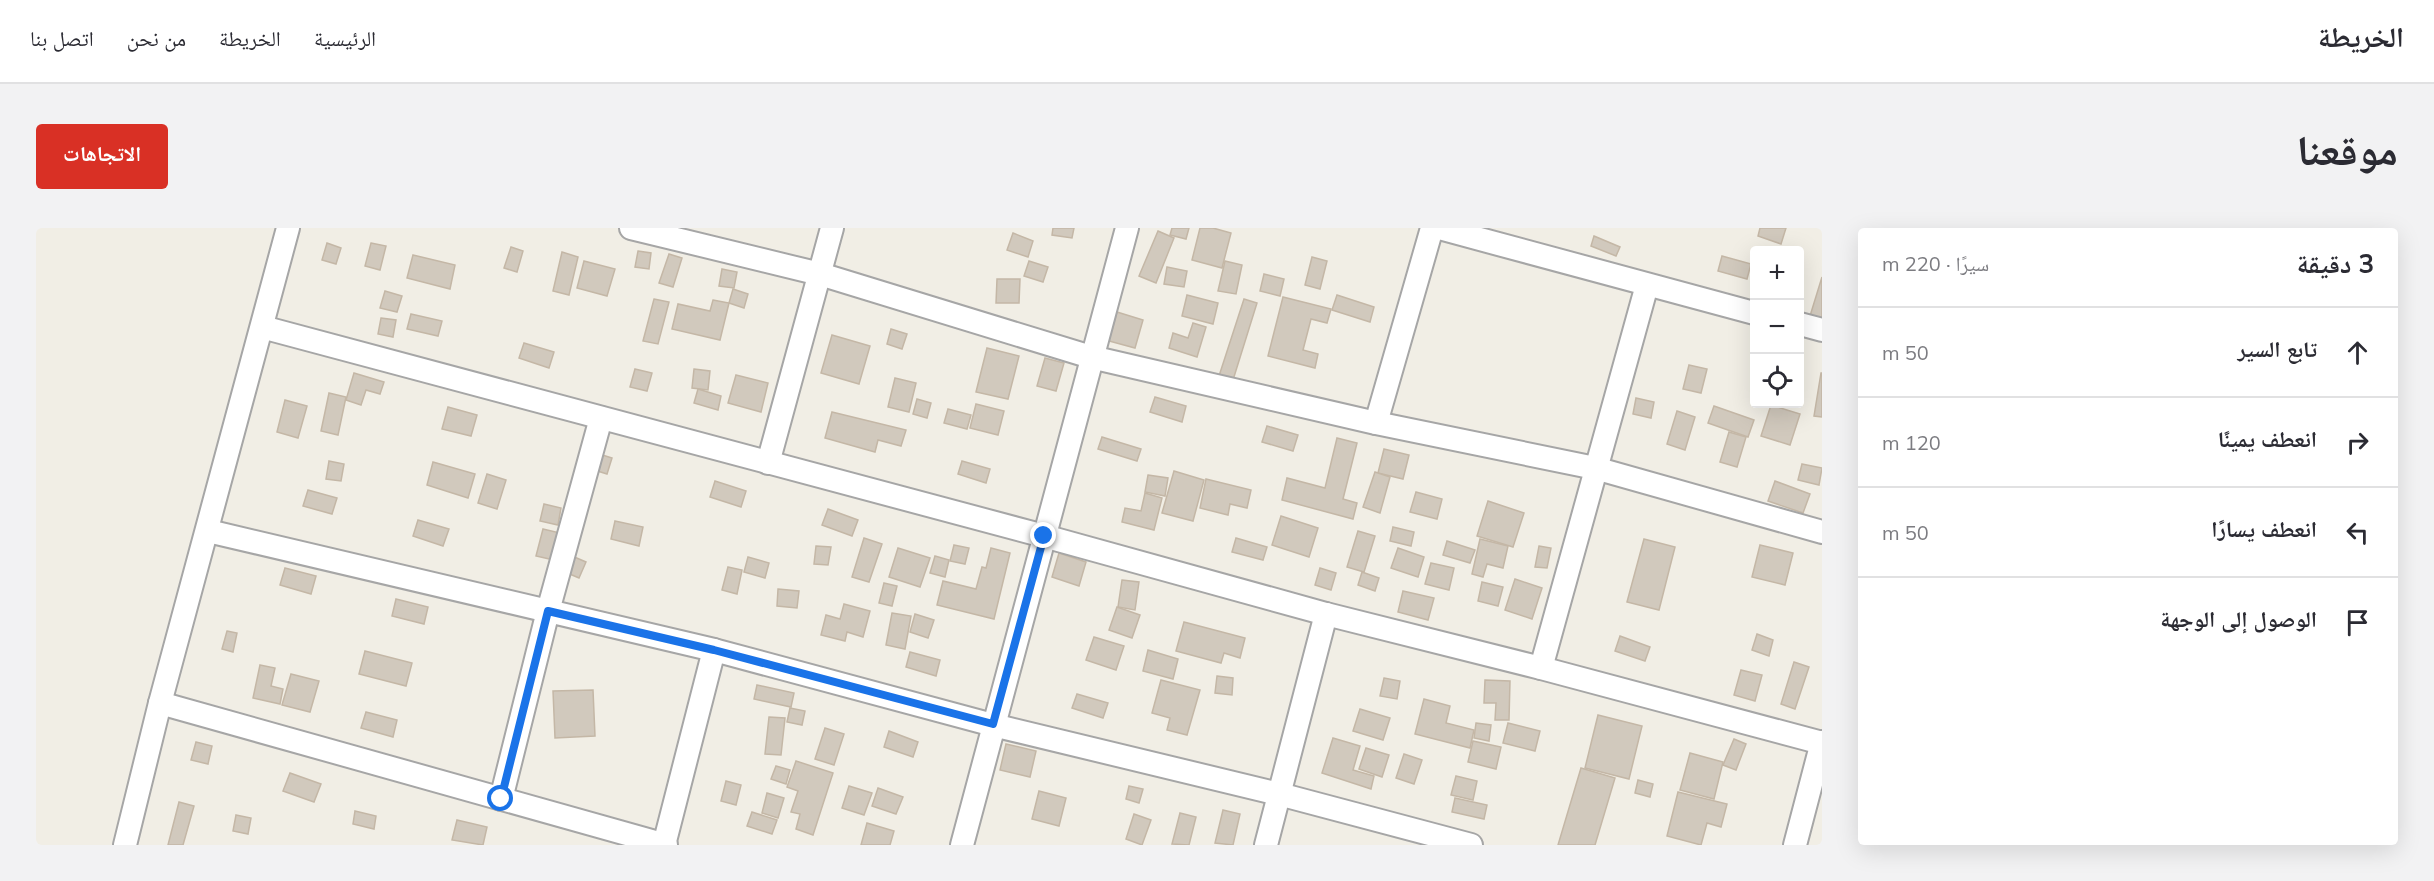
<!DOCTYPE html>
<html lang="ar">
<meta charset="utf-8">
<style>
body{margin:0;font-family:Mulish,"Noto Naskh Arabic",sans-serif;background:#f2f2f3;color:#2b2b33;direction:rtl}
.controls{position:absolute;right:18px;top:18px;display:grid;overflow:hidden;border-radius:6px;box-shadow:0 6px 24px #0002}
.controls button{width:54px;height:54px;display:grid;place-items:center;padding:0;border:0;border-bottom:2px solid #e1e1e2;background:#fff;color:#2b2b33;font:30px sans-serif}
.stop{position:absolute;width:18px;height:18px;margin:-14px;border:4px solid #1a73e8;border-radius:50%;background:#fff}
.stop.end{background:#1a73e8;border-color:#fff;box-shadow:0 2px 6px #0008}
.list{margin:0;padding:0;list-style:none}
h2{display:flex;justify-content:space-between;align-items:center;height:78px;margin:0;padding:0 24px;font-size:26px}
h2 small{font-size:20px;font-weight:400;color:#7c7c81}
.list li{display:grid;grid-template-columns:39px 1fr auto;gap:18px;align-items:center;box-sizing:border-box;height:90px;padding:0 24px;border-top:2px solid #e1e1e2}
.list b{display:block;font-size:22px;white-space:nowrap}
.list em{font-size:20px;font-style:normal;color:#7c7c81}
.icon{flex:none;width:33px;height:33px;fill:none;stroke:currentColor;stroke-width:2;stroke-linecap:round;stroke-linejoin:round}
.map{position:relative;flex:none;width:1786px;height:617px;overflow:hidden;direction:ltr;border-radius:6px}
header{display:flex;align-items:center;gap:36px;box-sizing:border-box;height:84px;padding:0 30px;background:#fff;border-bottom:2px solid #e1e1e2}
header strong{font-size:28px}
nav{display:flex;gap:33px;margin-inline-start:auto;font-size:21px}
.intro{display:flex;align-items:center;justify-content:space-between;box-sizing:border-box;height:144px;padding:0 36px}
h1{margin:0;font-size:42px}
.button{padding:15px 27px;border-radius:6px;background:#d93025;color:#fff;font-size:21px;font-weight:700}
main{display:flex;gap:36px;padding:0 36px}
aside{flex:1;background:#fff;border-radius:6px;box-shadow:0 6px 24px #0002}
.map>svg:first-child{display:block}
.building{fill:#d1c9bd;stroke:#c4b7a6;stroke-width:1.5}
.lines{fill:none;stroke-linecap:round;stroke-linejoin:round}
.minor-casing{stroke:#a6a6a6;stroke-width:26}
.minor{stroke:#fff;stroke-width:22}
.route{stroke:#1a73e8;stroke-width:8}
</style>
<header>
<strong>الخريطة</strong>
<nav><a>الرئيسية</a><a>الخريطة</a><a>من نحن</a><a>اتصل بنا</a></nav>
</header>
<div class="intro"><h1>موقعنا</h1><a class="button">الاتجاهات</a></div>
<main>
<aside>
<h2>3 دقيقة<small>سيرًا · 220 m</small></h2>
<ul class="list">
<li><svg class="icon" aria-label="ahead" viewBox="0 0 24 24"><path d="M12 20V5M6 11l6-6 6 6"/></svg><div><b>تابع السير</b></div><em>50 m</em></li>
<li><svg class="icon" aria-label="right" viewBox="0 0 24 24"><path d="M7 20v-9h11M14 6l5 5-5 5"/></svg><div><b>انعطف يمينًا</b></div><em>120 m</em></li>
<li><svg class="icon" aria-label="left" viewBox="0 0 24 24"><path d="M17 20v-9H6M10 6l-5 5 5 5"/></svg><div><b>انعطف يسارًا</b></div><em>50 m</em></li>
<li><svg class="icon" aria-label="arrive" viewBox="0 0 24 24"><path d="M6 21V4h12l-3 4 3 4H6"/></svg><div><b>الوصول إلى الوجهة</b></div></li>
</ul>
</aside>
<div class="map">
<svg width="1786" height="617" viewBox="0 0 1786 617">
<rect width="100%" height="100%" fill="#f1eee5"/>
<g class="building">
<polygon points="1017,0 1038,0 1036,10 1016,7"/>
<polygon points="1136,0 1153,0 1150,11 1134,7"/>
<polygon points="1164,0 1177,0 1195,5 1186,40 1156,32"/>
<polygon points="1724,0 1750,0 1745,16 1722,8"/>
<polygon points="1122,3 1138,10 1120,55 1103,48"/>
<polygon points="977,5 997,13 992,29 971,22"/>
<polygon points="1558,8 1584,19 1580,28 1555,18"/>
<polygon points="291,15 305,20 300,36 286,32"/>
<polygon points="335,15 350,18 344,42 329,38"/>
<polygon points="475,19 487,23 481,44 468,40"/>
<polygon points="602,23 615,25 613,41 599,39"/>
<polygon points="526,24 542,29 533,67 517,63"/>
<polygon points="633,26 646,30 637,59 623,55"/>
<polygon points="377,27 419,37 414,61 371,50"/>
<polygon points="1686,28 1715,36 1711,51 1682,43"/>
<polygon points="1276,29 1291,33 1284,61 1269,57"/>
<polygon points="548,33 579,41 571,68 541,60"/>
<polygon points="993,33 1012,39 1007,54 988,48"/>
<polygon points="1189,33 1206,37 1200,66 1182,63"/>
<polygon points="1131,39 1151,43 1148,59 1128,56"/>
<polygon points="686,41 701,44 698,60 683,58"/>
<polygon points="1228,46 1248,51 1244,68 1224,63"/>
<polygon points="1786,49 1786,92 1774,88"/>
<polygon points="961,51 984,51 983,75 960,75"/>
<polygon points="697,61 712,66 708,80 693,75"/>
<polygon points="349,63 366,68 361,84 344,80"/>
<polygon points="1151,67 1182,75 1177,96 1146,88"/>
<polygon points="1301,67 1338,79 1334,94 1296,82"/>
<polygon points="1247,69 1295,81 1291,95 1275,91 1267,122 1282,126 1279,140 1232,128"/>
<polygon points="618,71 633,74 622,116 607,113"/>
<polygon points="1208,71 1221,75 1197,152 1183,148"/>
<polygon points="677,72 693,75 684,112 636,101 642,76 674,83"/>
<polygon points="1081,84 1107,92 1099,120 1073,113"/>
<polygon points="375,86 406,93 402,108 371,101"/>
<polygon points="345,90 360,92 357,109 342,106"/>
<polygon points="1157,95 1170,99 1161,129 1133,120 1137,105 1152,110"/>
<polygon points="855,101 871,106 866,121 851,116"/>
<polygon points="796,107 834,118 823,156 785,145"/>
<polygon points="488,115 518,124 513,140 483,130"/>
<polygon points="951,120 983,128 972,171 940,164"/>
<polygon points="1009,130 1028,135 1020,163 1001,158"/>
<polygon points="1653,137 1671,141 1665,165 1647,161"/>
<polygon points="599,141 616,145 611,163 594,159"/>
<polygon points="658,141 674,143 672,162 656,160"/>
<polygon points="318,145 348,154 344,166 330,162 325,177 310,172"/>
<polygon points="1785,145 1786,145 1786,189 1778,188"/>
<polygon points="700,147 732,155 725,184 692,175"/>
<polygon points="859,150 880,155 873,184 852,179"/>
<polygon points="662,161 685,168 682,182 658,175"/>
<polygon points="293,165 310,169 302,207 285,203"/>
<polygon points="1119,169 1150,178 1146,194 1114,184"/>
<polygon points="1600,170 1618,174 1615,190 1597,186"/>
<polygon points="881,171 895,175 891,190 877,186"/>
<polygon points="249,172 271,178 262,210 241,204"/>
<polygon points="940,176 968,183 962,207 934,200"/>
<polygon points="1735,177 1764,186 1754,217 1725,208"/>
<polygon points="1678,178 1718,192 1712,209 1672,195"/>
<polygon points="412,179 441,187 435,208 406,201"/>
<polygon points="912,181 935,187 931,201 908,195"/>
<polygon points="1641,183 1659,189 1649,222 1631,216"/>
<polygon points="796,184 870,202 865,218 842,212 839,224 789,210"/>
<polygon points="1231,198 1262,207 1257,223 1226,214"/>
<polygon points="1693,204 1710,209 1701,239 1684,234"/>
<polygon points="1066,209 1105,221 1101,233 1062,221"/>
<polygon points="1301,210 1321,215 1307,271 1321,275 1317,291 1246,272 1251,250 1289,260"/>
<polygon points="1348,221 1373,227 1367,251 1342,245"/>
<polygon points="560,225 576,230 571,246 555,241"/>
<polygon points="293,233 308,236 305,253 290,251"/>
<polygon points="926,233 954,241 950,255 922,246"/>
<polygon points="397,234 439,246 432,270 391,257"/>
<polygon points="1766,236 1786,240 1783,257 1762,252"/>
<polygon points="1138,243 1168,252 1157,293 1126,285"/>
<polygon points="1339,244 1354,249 1344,285 1327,279"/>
<polygon points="451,246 470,252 461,281 442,275"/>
<polygon points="1112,247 1132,250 1129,268 1109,264"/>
<polygon points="1170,251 1215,262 1211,280 1194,276 1192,287 1164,280"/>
<polygon points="679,253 710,263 705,279 674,269"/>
<polygon points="1739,253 1774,266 1767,285 1732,273"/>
<polygon points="272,262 301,270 296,286 267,278"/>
<polygon points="1380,264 1406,271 1401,291 1374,284"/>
<polygon points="1109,265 1126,270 1118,302 1086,294 1089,280 1105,283"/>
<polygon points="1452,273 1488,285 1477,319 1441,308"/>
<polygon points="508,276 525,280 522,297 504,293"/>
<polygon points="792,281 822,292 816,308 786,297"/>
<polygon points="1245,288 1282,300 1273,329 1236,317"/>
<polygon points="382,292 413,301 407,318 377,308"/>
<polygon points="579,293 607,299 603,318 575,311"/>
<polygon points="1357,299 1378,304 1375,318 1354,313"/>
<polygon points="507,301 524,305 518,332 500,328"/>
<polygon points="1322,303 1339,308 1328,344 1311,339"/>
<polygon points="828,310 846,316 833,354 816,349"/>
<polygon points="1200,310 1231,319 1227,332 1196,324"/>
<polygon points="1444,311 1472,318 1467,340 1451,336 1447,349 1436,346"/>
<polygon points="1608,311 1639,319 1623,382 1591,374"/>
<polygon points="1411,313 1439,322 1434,335 1407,327"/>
<polygon points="918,317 933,320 929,336 914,333"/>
<polygon points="1724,317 1757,325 1749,357 1716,349"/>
<polygon points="780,318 795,319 792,337 778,336"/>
<polygon points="1503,318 1515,320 1511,340 1499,339"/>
<polygon points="862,320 894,330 884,359 853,349"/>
<polygon points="955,320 974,325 958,391 901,377 907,353 940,361 946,339 950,340"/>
<polygon points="1362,320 1388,329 1382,349 1355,340"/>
<polygon points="1023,325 1050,334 1043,358 1016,349"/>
<polygon points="536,328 550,334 543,350 529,344"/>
<polygon points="899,328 913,332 909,349 894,345"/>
<polygon points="712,329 733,335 729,350 708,344"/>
<polygon points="1395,335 1418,340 1413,362 1389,356"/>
<polygon points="692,339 706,342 701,366 686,362"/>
<polygon points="249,340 280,348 275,366 244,357"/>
<polygon points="1284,340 1300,345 1295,362 1279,357"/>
<polygon points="1326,344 1343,350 1339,363 1322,357"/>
<polygon points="1479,351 1506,360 1496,391 1469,382"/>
<polygon points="1086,352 1103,354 1099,382 1082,379"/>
<polygon points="1446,354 1467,359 1462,378 1442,373"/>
<polygon points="848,355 861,358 856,378 843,375"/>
<polygon points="742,361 763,363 761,380 741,378"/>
<polygon points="1367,363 1398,370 1392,392 1362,384"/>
<polygon points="360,371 392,379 388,396 356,388"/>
<polygon points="808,376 834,383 827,409 811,404 809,413 785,407 790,387 804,391"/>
<polygon points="1081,379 1104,387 1096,410 1073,402"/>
<polygon points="856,385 875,388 869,421 850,417"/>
<polygon points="879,386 898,392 892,410 874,404"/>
<polygon points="1148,394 1209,410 1204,430 1188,425 1185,435 1140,423"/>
<polygon points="191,403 201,405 197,424 186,421"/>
<polygon points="1721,406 1737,412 1733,428 1716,422"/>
<polygon points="1584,408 1614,419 1609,433 1579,423"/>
<polygon points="1058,409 1088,418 1080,442 1050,432"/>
<polygon points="1112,422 1142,431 1137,451 1107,443"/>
<polygon points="329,423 376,435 370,458 323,446"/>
<polygon points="874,424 904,432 900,448 870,439"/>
<polygon points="1758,434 1773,439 1759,481 1745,476"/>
<polygon points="224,437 239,440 235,458 247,461 244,476 217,470"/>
<polygon points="1705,442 1726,447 1719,473 1698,467"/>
<polygon points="255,446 283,453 274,484 246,477"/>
<polygon points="1181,448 1197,450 1196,467 1179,465"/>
<polygon points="1348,450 1364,453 1361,471 1344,468"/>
<polygon points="1125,452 1164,462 1151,507 1131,502 1134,490 1116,485"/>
<polygon points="1449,452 1474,453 1473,492 1459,492 1460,475 1448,475"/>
<polygon points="721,457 758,465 755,479 718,471"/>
<polygon points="557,462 559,508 519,510 517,463"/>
<polygon points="1041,466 1072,475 1067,490 1036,480"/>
<polygon points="1388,471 1414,478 1410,495 1438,502 1434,520 1379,506"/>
<polygon points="754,480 769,483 766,497 751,494"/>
<polygon points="1324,481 1354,490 1347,512 1317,503"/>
<polygon points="330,484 361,492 357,509 325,500"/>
<polygon points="1562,487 1606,498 1593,551 1549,540"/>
<polygon points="733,489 749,490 745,527 729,526"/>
<polygon points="1440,495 1455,497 1453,513 1438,510"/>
<polygon points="1472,495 1504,503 1499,523 1467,515"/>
<polygon points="789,500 808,506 798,537 779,531"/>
<polygon points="853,503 882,514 877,529 848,519"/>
<polygon points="1297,510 1324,518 1317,542 1338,548 1335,561 1286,545"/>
<polygon points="1698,511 1710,516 1700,542 1687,537"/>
<polygon points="1437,513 1465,519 1460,541 1432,534"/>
<polygon points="160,514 176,518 172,536 155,532"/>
<polygon points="970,516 1000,523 994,549 964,542"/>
<polygon points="1330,520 1353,527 1346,549 1323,541"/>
<polygon points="1654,525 1687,534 1678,571 1644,562"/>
<polygon points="1368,526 1386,532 1378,556 1360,550"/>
<polygon points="760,533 797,545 777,607 760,601 764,586 755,584 762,563 751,559"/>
<polygon points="740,538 754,542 750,556 735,551"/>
<polygon points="1545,540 1579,550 1559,617 1522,617"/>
<polygon points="254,545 285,556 278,574 247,563"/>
<polygon points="1420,548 1441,553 1437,572 1415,567"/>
<polygon points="1602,552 1617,556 1614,569 1599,565"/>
<polygon points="690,553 705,557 700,577 685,573"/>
<polygon points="813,558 836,565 828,587 806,580"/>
<polygon points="1093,558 1107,561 1103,575 1090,571"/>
<polygon points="842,560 867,569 860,586 836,578"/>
<polygon points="1003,563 1030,570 1023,598 996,591"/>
<polygon points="1642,564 1691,576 1685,599 1671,595 1665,617 1631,608"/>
<polygon points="731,565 748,570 742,590 726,585"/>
<polygon points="1419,570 1451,577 1448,591 1416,584"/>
<polygon points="143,574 158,578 147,617 132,617"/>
<polygon points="1187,582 1204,586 1197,617 1179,615"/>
<polygon points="319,583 340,588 338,601 317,596"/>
<polygon points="716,584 741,592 736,606 711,598"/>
<polygon points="1144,585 1160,589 1153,617 1136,616"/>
<polygon points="1098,586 1115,592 1106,617 1090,611"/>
<polygon points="200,587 215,590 212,606 197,603"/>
<polygon points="421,592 451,599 447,617 416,612"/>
<polygon points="831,595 858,603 854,617 825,617"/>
</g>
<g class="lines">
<defs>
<g id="minor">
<polyline points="595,0 784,46 1055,129 1340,195 1559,240 1786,304"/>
<polyline points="1403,0 1718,85"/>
<polyline points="1764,96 1786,102"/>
<polyline points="226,99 1008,308 1290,386 1505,440 1786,515"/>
<polyline points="1340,195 1396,0"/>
<polyline points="732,235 796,0"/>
<polyline points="172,303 678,422 957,497 1243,566 1435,617"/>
<polyline points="1505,440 1611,57"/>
<polyline points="124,475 630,617"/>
<polyline points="465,571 512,383 565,190"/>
<polyline points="89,617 124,475 252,0"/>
<polyline points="628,617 678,422"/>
<polyline points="926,617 1091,0"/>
<polyline points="1230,617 1290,386"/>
<polyline points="1759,617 1786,514"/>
</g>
</defs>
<use href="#minor" class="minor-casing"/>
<use href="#minor" class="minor"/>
</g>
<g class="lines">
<polyline class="route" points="465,571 512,383 678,422 957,496 1008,308"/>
</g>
</svg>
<div class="controls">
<button>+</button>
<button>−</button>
<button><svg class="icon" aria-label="locate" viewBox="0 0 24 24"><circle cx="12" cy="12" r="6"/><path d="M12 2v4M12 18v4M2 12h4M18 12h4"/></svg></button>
</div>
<div class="stop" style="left:465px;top:571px"></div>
<div class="stop end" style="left:1008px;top:308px"></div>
</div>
</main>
